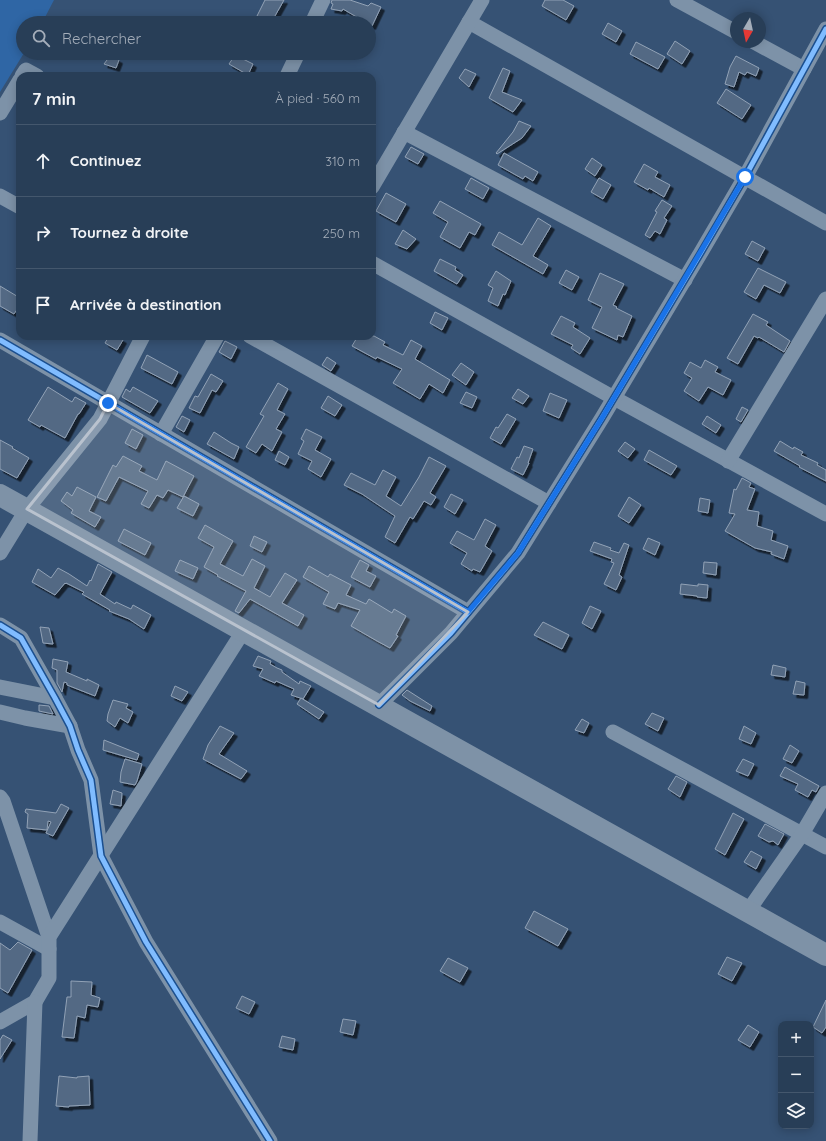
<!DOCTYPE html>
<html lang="fr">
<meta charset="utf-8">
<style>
body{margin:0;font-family:Quicksand,sans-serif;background:#344961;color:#f1f3f6}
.controls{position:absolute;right:12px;bottom:12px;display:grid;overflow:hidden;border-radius:8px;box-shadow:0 2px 10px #0003}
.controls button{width:36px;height:36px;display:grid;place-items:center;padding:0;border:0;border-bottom:1px solid #44576d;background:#283e57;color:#f1f3f6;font:20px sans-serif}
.compass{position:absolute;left:730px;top:12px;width:36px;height:36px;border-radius:50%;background:#283e57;box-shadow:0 2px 10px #0003;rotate:189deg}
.stop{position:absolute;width:12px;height:12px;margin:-9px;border:3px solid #1a73e8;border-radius:50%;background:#fff}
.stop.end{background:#1a73e8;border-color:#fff;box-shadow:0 1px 4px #0008}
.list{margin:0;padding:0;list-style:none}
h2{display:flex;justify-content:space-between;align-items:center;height:52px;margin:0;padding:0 16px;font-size:17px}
h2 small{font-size:13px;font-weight:400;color:#a5aeba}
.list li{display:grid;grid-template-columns:26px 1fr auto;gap:12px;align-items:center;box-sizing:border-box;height:72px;padding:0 16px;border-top:1px solid #44576d}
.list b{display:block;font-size:15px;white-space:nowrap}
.list em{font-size:13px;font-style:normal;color:#a5aeba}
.icon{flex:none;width:22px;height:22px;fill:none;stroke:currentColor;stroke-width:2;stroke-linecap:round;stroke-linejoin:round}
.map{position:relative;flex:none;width:826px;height:1141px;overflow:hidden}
.search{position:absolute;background:#283e57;box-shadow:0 2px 10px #0003;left:16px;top:16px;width:360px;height:44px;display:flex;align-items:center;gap:10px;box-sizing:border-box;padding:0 14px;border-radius:22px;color:#a5aeba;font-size:15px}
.panel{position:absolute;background:#283e57;box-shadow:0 2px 10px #0003;left:16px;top:72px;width:360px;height:268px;border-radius:12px}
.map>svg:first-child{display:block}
.green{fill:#2f66a5}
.building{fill:#526984;stroke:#92a2b6;filter:url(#shadow)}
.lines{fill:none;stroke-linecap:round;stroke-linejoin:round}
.minor{stroke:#7d92a8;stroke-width:15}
.highway{stroke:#7e92a7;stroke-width:22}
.cycleway-casing{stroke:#1b4f8f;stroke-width:8}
.cycleway{stroke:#80bcff;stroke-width:5}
.route{stroke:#1a73e8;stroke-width:5}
.marked{fill:#b9c2ce;fill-opacity:0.2;stroke:#b9c2ce;stroke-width:3;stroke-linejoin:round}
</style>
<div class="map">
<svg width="826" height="1141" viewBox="0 0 826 1141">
<defs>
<filter id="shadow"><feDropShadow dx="3.5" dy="3.5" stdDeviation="0" flood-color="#0009"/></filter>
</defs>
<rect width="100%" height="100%" fill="#365274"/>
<polygon class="green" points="0,0 54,0 42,23 23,23 23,53 24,53 0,92"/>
<g class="building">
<polygon points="265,0 284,0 271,23 257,16"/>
<polygon points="332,0 350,0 368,6 371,3 381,7 372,26 369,25 369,23 366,23 359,20 360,19 343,9 342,11 331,9 333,4 331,3"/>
<polygon points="545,0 563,0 574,6 566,20 542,6"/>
<polygon points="608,23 622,31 616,42 602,34"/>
<polygon points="675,41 690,51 682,64 667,54"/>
<polygon points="636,42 665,57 658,69 630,54"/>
<polygon points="235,55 253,64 248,75 229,64"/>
<polygon points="110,56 119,60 116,68 104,64"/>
<polygon points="736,56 759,68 756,76 747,72 745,75 739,72 734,87 725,84 730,67"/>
<polygon points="503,68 510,71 502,92 522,100 513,112 489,98"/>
<polygon points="465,69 476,74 469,87 459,78"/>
<polygon points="726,89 751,105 742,119 717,103"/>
<polygon points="519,121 531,126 522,138 497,154 496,153 513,132"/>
<polygon points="411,147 424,154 418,164 405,157"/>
<polygon points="504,153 538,172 533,181 525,176 523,179 498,165"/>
<polygon points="592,158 602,165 595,176 585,169"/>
<polygon points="644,164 658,172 655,177 670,185 664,197 649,188 648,190 634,182"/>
<polygon points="471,178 489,188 483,199 465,189"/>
<polygon points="599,178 611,185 603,199 591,192"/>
<polygon points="386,193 406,204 396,222 376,211"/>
<polygon points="662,200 672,206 664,218 667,220 660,234 655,231 650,238 645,235 657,212 655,211"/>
<polygon points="440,201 481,224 475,235 469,232 460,248 440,237 448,222 433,213"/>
<polygon points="538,218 551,226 533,256 548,265 543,274 492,245 499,232 522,245"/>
<polygon points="403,230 416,239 407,249 395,244"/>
<polygon points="752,241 765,248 758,261 745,254"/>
<polygon points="440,259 456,267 455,270 463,275 457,284 434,271"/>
<polygon points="758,268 786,282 780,293 764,285 756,299 744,292"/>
<polygon points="566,270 579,277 572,290 559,283"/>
<polygon points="496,271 511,281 505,295 503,294 498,306 488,301 493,288 488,285"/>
<polygon points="600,273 624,284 613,305 617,307 616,308 632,316 623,337 618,335 617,340 592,328 602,307 588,300"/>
<polygon points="0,286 20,298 20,305 14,314 0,306"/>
<polygon points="435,312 448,318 442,330 430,323"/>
<polygon points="753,314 768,322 766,325 790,341 784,352 759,337 758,338 754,336 738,364 727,358"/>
<polygon points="561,316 575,323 573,327 590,338 580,354 571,348 573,345 551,334"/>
<polygon points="109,336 116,336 123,340 117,350 105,343"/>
<polygon points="358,336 374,336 385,342 383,345 403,355 411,340 422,346 415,359 450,380 443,393 429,384 420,399 393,383 402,369 377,357 376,359 352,346"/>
<polygon points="225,341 237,347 231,359 219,352"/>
<polygon points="147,355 178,372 172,384 141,368"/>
<polygon points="327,357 336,363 331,371 322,365"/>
<polygon points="705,360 718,367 715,372 731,380 723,395 708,387 699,401 684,391 692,378 684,373 690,362 701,368"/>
<polygon points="461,363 474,372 466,385 452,375"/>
<polygon points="211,374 223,381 216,392 212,390 200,413 189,408 195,396 198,397"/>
<polygon points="278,383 288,389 277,410 285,414 276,429 282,432 272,451 262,444 256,453 246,447 264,416 260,414"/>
<polygon points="48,387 72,402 75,397 86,403 79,414 78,414 65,438 41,425 40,427 28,420"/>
<polygon points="133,387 158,401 150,413 122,397 126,389 130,392"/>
<polygon points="518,389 529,396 523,404 512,398"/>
<polygon points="466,392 477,397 472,408 460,403"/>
<polygon points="550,393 567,400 559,418 543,411"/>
<polygon points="328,396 342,405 335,416 321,408"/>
<polygon points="742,407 748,410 741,422 736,419"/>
<polygon points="507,414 516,419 501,444 490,438 496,427 498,428"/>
<polygon points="182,416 190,420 184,432 176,427"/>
<polygon points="707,416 721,425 716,433 702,424"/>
<polygon points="132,429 143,435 136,449 125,443"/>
<polygon points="306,429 322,437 315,450 331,459 321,477 308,469 312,461 298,454 304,441 301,439"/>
<polygon points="214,432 231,443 239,447 234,459 207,444"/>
<polygon points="0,440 13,447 12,448 29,458 17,478 0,469"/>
<polygon points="780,441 793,449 794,447 803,452 801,455 818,463 817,465 826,470 826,481 799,467 800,466 774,451"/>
<polygon points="625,442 635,449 628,458 618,451"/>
<polygon points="524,446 533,449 528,463 529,463 523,475 511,469 517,457 519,458"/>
<polygon points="649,450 677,466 671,475 644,460"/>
<polygon points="279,451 289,457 285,465 275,460"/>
<polygon points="123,456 142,466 139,471 157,480 166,461 194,476 183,497 168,490 163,498 157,495 149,508 141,504 148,491 119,477 106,501 97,497 113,465 116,467"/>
<polygon points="429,457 446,466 430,493 436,497 431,505 424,501 413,519 410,517 395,543 385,537 395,516 362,494 344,485 351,473 375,485 383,470 396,477 386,496 401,506 419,477"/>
<polygon points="742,478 751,483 749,487 755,489 747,510 759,512 757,526 773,531 771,540 788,546 784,559 771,554 772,552 755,548 725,531 735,514 729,513 734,489 736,490"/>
<polygon points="77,487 96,497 89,511 101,517 95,527 71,513 73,510 61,501 67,492 72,496"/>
<polygon points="451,494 463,500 455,514 444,507"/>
<polygon points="184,496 199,504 193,516 177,508"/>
<polygon points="629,497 641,505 629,523 618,516"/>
<polygon points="700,498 710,500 708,513 698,511"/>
<polygon points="485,519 496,525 485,546 492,551 480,572 473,569 472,571 461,564 467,553 450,543 457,531 474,540"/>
<polygon points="205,525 233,541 220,564 243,576 252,559 265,566 254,588 270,597 285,573 297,580 282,603 304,615 298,626 250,599 239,613 235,611 246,591 217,576 218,575 204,567 214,547 198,538"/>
<polygon points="124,529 151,543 145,555 118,541"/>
<polygon points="254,536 267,542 262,552 250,546"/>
<polygon points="648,538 660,543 655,555 643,549"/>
<polygon points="594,542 611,548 610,550 619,553 624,543 629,545 619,575 622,577 616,590 604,584 614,563 611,562 612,559 590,551"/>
<polygon points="180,560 198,568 193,579 175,571"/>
<polygon points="360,560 369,565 366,571 376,576 370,587 351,577"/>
<polygon points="704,562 717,563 716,575 703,573"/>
<polygon points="98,564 112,572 100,594 115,604 116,602 131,609 133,605 151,615 144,629 129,619 109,611 110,610 82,594 84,592 66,583 66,584 65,583 55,595 32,582 38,569 51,578 58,568 69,574 87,586 90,580 91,581"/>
<polygon points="309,566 328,577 330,574 351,585 346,595 366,604 369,599 392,613 394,609 406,616 396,635 398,636 390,648 377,641 351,626 360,610 338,603 335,609 323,604 329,592 303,577"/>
<polygon points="681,584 698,586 698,584 708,585 707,598 697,597 697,596 680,594"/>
<polygon points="590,606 601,611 592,629 582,623"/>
<polygon points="543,622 569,635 562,649 534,635"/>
<polygon points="40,627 49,628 53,644 43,643"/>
<polygon points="258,656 271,661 270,664 277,668 282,670 282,672 299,684 300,681 311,686 303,699 291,695 294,689 276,681 275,683 259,676 263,669 253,666"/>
<polygon points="53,659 68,662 66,672 87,681 87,679 99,685 95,696 67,685 67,683 64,682 62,692 57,683 57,670 52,668"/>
<polygon points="773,665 786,668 785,677 771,675"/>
<polygon points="796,681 805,683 804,695 793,694"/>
<polygon points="175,686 188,692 182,701 171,696"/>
<polygon points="407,690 432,706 430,711 410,701 402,695"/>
<polygon points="301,698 324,712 319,719 297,704"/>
<polygon points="113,700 128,704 126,708 133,712 128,723 120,718 115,727 107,721 108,714"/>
<polygon points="39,705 49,706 53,714 39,711"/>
<polygon points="652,713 664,718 658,731 645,724"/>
<polygon points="582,719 589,723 584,733 575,730"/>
<polygon points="220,726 234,733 219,754 247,771 241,779 203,759 208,745"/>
<polygon points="744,726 756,733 751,744 739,739"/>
<polygon points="104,740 139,754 137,760 103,750"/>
<polygon points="790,745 799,751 792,763 783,759"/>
<polygon points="125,759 142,764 137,781 135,785 120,782 121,772"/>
<polygon points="743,759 754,764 748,776 736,771"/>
<polygon points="785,767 819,786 816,792 812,790 808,797 795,790 798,784 780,776"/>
<polygon points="676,776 687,782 680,797 668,789"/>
<polygon points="113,790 122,793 121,806 110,804"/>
<polygon points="61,804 69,808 53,836 46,833 51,822 48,821 47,830 27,828 28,814 25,812 26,809 56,813"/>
<polygon points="733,813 744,819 725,855 715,849"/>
<polygon points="765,824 784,834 778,845 773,841 769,842 758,836"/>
<polygon points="751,851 762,857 756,869 744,862"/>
<polygon points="534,911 568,929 558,946 525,928"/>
<polygon points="18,942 32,950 8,993 0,988 0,943 10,950"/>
<polygon points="727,957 742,963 732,981 718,974"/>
<polygon points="448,958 468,968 460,982 440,971"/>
<polygon points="71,981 92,982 91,995 100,998 98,1007 87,1005 85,1018 77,1016 74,1038 62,1037 67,997 71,997"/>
<polygon points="242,996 255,1002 249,1014 236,1008"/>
<polygon points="826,1000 826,1027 822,1033 813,1027"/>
<polygon points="343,1019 356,1021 353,1035 340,1032"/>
<polygon points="748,1025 759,1032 750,1047 738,1040"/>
<polygon points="3,1035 12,1040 0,1059 0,1040"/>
<polygon points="282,1036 295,1039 293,1050 279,1047"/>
<polygon points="59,1076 77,1078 77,1077 89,1076 90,1105 69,1106 69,1107 56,1106"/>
</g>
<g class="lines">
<g class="minor">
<polyline points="677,0 736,32"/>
<polyline points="469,22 826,223"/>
<polyline points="312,23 323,0"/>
<polyline points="754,42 804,69"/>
<polyline points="22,76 26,70 37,76"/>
<polyline points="287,76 298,53"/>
<polyline points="0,113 20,80"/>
<polyline points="404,132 685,280"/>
<polyline points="372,187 482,0"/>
<polyline points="0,196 20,207"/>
<polyline points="372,263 614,398 826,514"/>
<polyline points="250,336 549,503"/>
<polyline points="0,340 468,612"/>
<polyline points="161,434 217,336"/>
<polyline points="728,461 826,299"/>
<polyline points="0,553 27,509 100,419 143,336"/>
<polyline points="0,625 21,638 55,698 70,726 78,750 91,780 101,856 146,942 270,1141"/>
<polyline points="0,687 55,698"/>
<polyline points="379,705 451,633 518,553 602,418 700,254 745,177 826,29"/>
<polyline points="0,712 25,718 70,726"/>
<polyline points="613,732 826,847"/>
<polyline points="0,797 3,801 49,937"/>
<polyline points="748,911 802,834 826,793"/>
<polyline points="0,922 49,949"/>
<polyline points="0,1022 35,1002 49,978 49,937 244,630"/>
<polyline points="30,1141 35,1002"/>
</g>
<polyline class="highway" points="0,495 826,955"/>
<defs>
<g id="cycleway">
<polyline points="0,340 468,612"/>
<polyline points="0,625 21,638 55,698 70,726 78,750 91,780 101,856 146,942 270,1141"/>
<polyline points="379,705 451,633 518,553 602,418 700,254 745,177 826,29"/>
</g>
</defs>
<use href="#cycleway" class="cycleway-casing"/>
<use href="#cycleway" class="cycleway"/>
</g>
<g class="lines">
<polyline class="route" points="108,403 468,612 518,553 602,418 745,177"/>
</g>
<path class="marked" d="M108,403L468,612L379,705L27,509L100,419Z"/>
</svg>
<div class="controls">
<button>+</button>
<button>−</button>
<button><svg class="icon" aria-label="layers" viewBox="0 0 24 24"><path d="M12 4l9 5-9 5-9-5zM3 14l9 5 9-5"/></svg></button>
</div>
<svg class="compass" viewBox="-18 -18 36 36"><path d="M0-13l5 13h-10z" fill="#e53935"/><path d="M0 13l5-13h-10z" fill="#a5aeba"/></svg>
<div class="stop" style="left:745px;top:177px"></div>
<div class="stop end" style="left:108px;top:403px"></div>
<div class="search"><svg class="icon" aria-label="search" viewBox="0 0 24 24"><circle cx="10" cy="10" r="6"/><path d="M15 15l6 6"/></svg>Rechercher</div>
<section class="panel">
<h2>7 min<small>À pied · 560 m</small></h2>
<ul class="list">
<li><svg class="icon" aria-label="ahead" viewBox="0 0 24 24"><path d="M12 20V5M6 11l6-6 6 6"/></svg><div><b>Continuez</b></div><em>310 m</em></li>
<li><svg class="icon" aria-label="right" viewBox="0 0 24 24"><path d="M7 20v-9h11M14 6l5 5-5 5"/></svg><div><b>Tournez à droite</b></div><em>250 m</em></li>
<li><svg class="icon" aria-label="arrive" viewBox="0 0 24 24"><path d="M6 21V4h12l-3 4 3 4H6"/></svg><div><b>Arrivée à destination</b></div></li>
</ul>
</section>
</div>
